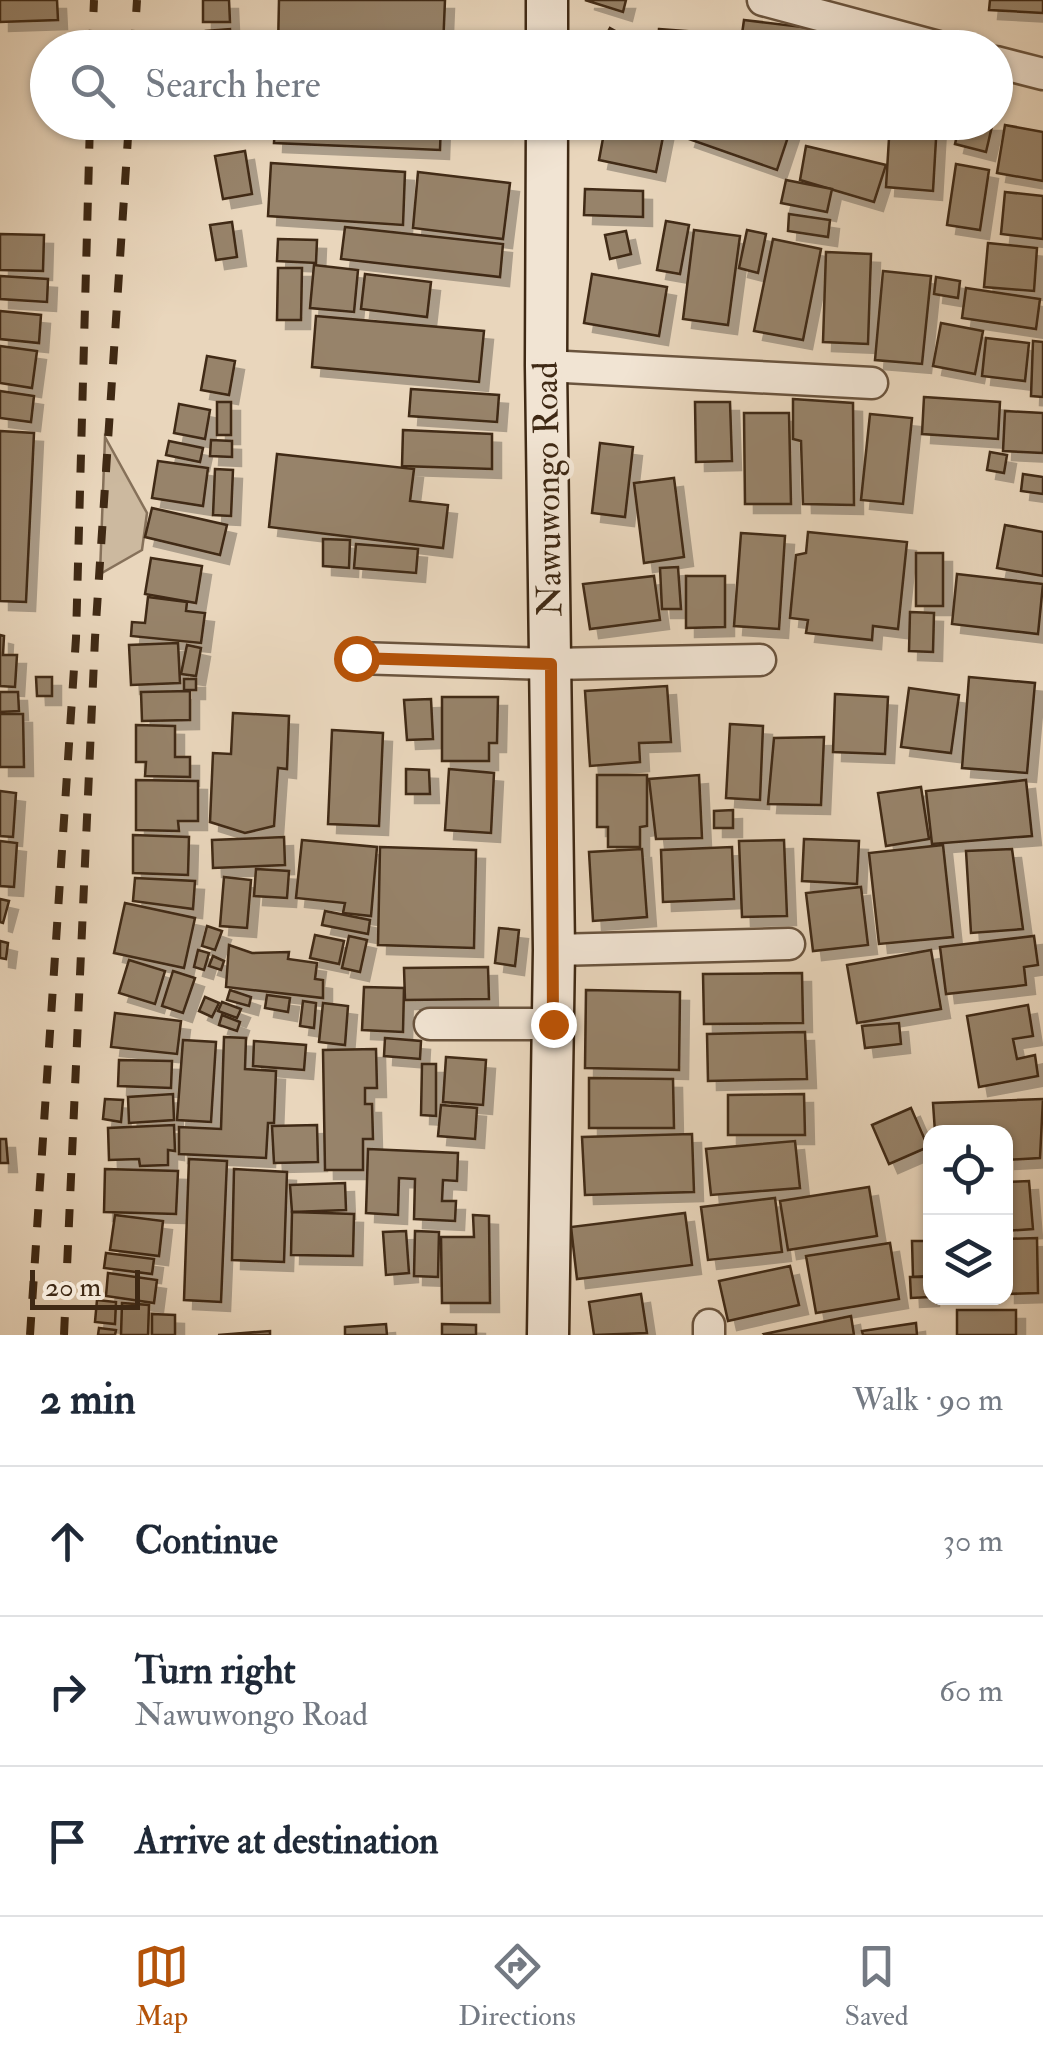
<!DOCTYPE html>
<meta charset="utf-8">
<style>
body{margin:0;font-family:"IM FELL Double Pica",serif;background:#f2f2f3;color:#1f2937}
.controls{position:absolute;right:30px;bottom:30px;display:grid;overflow:hidden;border-radius:20px;box-shadow:0 2px 8px #0004}
.controls button{width:90px;height:90px;display:grid;place-items:center;padding:0;border:0;border-bottom:2px solid #e0e1e3;background:#fff;color:#1f2937;font:50px sans-serif}
.scale{position:absolute;left:30px;bottom:25px;width:110px;box-sizing:border-box;padding-left:10px;border:5px solid #3f2914;border-top:0;font-size:28px;line-height:35px;white-space:nowrap;color:#3f2914;-webkit-text-stroke:8px #f1e4d3;paint-order:stroke}
.stop{position:absolute;width:30px;height:30px;margin:-22px;border:8px solid #b45309;border-radius:50%;background:#fff}
.stop.end{background:#b45309;border-color:#fff;box-shadow:0 2px 10px #0008}
.list{margin:0;padding:0;list-style:none}
h2{display:flex;justify-content:space-between;align-items:center;height:130px;margin:0;padding:0 40px;font-size:42px}
h2 small{font-size:32px;font-weight:400;color:#747a83}
.list li{display:grid;grid-template-columns:65px 1fr auto;gap:30px;align-items:center;box-sizing:border-box;height:150px;padding:0 40px;border-top:2px solid #e0e1e3}
.list b{display:block;font-size:38px;white-space:nowrap}
.list p{margin:0;font-size:32px;white-space:nowrap;color:#747a83}
.list em{font-size:32px;font-style:normal;color:#747a83}
.icon{flex:none;width:55px;height:55px;fill:none;stroke:currentColor;stroke-width:2;stroke-linecap:round;stroke-linejoin:round}
.map{position:relative;flex:none;width:1043px;height:1335px;overflow:hidden}
.search{position:absolute;background:#fff;box-shadow:0 2px 8px #0004;left:30px;right:30px;top:30px;height:110px;display:flex;align-items:center;gap:25px;box-sizing:border-box;padding:0 35px;border-radius:55px;color:#747a83;font-size:38px}
.sheet{height:580px;background:#fff}
nav{display:flex;justify-content:space-around;align-items:center;box-sizing:border-box;height:140px;border-top:2px solid #e0e1e3;background:#fff;font-size:28px;color:#747a83}
nav a{display:grid;justify-items:center;gap:5px}
nav .on{color:#b45309}
.map>svg:first-child{display:block}
.green{fill:#ccb99f;stroke:#86715a;stroke-width:2.5}
.building{fill:#97836b;stroke:#3f2914;stroke-width:2.5;filter:url(#shadow)}
.lines{fill:none;stroke-linecap:round;stroke-linejoin:round}
.street-casing{stroke:#6a543e;stroke-width:35}
.secondary-casing{stroke:#3f2914;stroke-width:45}
.street{stroke:#f1e4d3;stroke-width:30}
.secondary{stroke:#f1e4d3;stroke-width:40}
.rail{stroke:#3f2914;stroke-width:8;stroke-dasharray:18 18;stroke-linecap:butt}
.route{stroke:#b45309;stroke-width:12}
.labels{text-anchor:middle;dominant-baseline:central;stroke-width:10;stroke-linejoin:round;paint-order:stroke}
.street-label{font-size:35px;fill:#3f2914;stroke:#f1e4d3}
</style>
<div class="map">
<svg width="1043" height="1335" viewBox="0 0 1043 1335">
<defs>
<filter id="shadow"><feDropShadow dx="9" dy="9" stdDeviation="0" flood-color="#0004"/></filter>
</defs>
<rect width="100%" height="100%" fill="#e9d6bc"/>
<filter id="stains"><feTurbulence type="fractalNoise" baseFrequency=".002" numOctaves="4"/><feColorMatrix values="0 0 0 0 .2 0 0 0 0 .09 0 0 0 0 .02 0 0 0 .5 -.17"/></filter>
<radialGradient id="worn" r=".72"><stop offset=".6" stop-color="#630" stop-opacity="0"/><stop offset="1" stop-color="#630" stop-opacity=".3"/></radialGradient>
<polygon class="green" points="105,437 147,513 142,550 100,574"/>
<g class="building">
<polygon points="0,0 57,0 58,20 0,22"/>
<polygon points="203,0 229,0 230,22 203,22"/>
<polygon points="279,0 445,0 443,48 278,48"/>
<polygon points="585,0 626,0 623,12"/>
<polygon points="990,0 1043,0 1043,13 989,10"/>
<polygon points="744,20 828,30 826,48 740,48"/>
<polygon points="610,28 639,44 637,48 599,48"/>
<polygon points="230,29 232,48 208,48 206,31"/>
<polygon points="659,29 711,33 711,48 658,48"/>
<polygon points="177,122 216,122 215,128"/>
<polygon points="275,122 441,122 440,150 274,143"/>
<polygon points="606,122 664,132 656,172 599,160"/>
<polygon points="691,122 793,122 777,170 686,138"/>
<polygon points="890,122 937,122 933,191 886,187"/>
<polygon points="960,122 993,122 986,152 955,144"/>
<polygon points="1005,125 1043,132 1043,181 997,173"/>
<polygon points="806,146 886,165 874,202 800,180"/>
<polygon points="245,151 252,194 223,199 215,156"/>
<polygon points="271,163 405,172 403,225 268,216"/>
<polygon points="956,164 989,170 980,230 947,225"/>
<polygon points="418,172 510,183 503,239 413,228"/>
<polygon points="786,180 832,189 827,212 781,203"/>
<polygon points="585,189 643,191 643,217 584,215"/>
<polygon points="1005,192 1043,196 1043,239 1001,234"/>
<polygon points="789,214 830,220 828,237 788,231"/>
<polygon points="666,221 689,225 680,274 657,270"/>
<polygon points="232,222 237,257 216,260 210,225"/>
<polygon points="345,227 503,244 500,277 341,259"/>
<polygon points="694,230 740,236 728,325 683,319"/>
<polygon points="747,230 766,234 758,273 739,268"/>
<polygon points="626,231 631,254 610,259 605,235"/>
<polygon points="0,234 44,235 43,271 0,270"/>
<polygon points="278,239 317,240 316,263 277,261"/>
<polygon points="773,239 821,249 803,340 754,331"/>
<polygon points="988,243 1037,248 1034,291 984,287"/>
<polygon points="826,252 871,254 868,344 823,342"/>
<polygon points="314,265 358,270 354,312 310,308"/>
<polygon points="278,268 302,268 301,320 277,320"/>
<polygon points="883,271 931,276 922,364 875,360"/>
<polygon points="365,274 431,282 427,317 361,309"/>
<polygon points="592,274 667,287 659,336 584,323"/>
<polygon points="0,276 48,279 47,302 0,299"/>
<polygon points="936,277 960,281 958,298 934,294"/>
<polygon points="966,288 1040,299 1036,329 962,318"/>
<polygon points="0,311 41,315 39,343 0,339"/>
<polygon points="316,316 484,331 479,382 312,367"/>
<polygon points="941,323 983,331 975,374 933,366"/>
<polygon points="986,338 1029,343 1025,381 982,376"/>
<polygon points="1033,341 1043,342 1043,397 1031,396"/>
<polygon points="0,346 37,351 32,388 0,383"/>
<polygon points="207,356 235,361 229,395 201,390"/>
<polygon points="411,389 499,395 497,422 409,416"/>
<polygon points="0,391 34,396 31,422 0,418"/>
<polygon points="924,397 1000,402 998,439 922,434"/>
<polygon points="793,399 853,403 854,505 803,504 801,441 793,439"/>
<rect x="217" y="402" width="14" height="33"/>
<polygon points="695,402 730,402 732,461 696,462"/>
<polygon points="179,404 210,410 205,439 174,433"/>
<polygon points="1005,411 1043,413 1043,453 1003,451"/>
<polygon points="744,413 789,413 791,504 745,504"/>
<polygon points="870,414 912,418 903,504 861,500"/>
<polygon points="403,430 492,434 492,469 402,466"/>
<polygon points="0,431 34,433 26,602 0,601"/>
<polygon points="211,440 232,441 232,457 210,456"/>
<polygon points="169,441 203,448 200,462 166,455"/>
<polygon points="600,443 633,447 625,517 592,513"/>
<polygon points="990,452 1007,455 1004,473 987,470"/>
<polygon points="277,454 414,469 410,501 448,505 443,548 269,527"/>
<polygon points="158,461 208,468 203,506 152,498"/>
<polygon points="215,469 233,470 231,516 213,515"/>
<polygon points="1023,474 1043,477 1043,494 1021,491"/>
<polygon points="674,478 684,557 644,563 634,483"/>
<polygon points="152,508 227,525 220,555 145,537"/>
<polygon points="1005,525 1043,532 1043,576 997,568"/>
<polygon points="808,532 907,542 898,629 873,626 872,640 806,633 808,620 790,618 796,555 806,553"/>
<polygon points="741,533 785,536 779,629 734,626"/>
<polygon points="323,539 350,540 349,568 323,566"/>
<polygon points="356,544 418,549 416,573 354,568"/>
<rect x="916" y="553" width="27" height="53"/>
<polygon points="151,558 202,566 196,603 145,594"/>
<polygon points="678,567 681,609 662,609 660,568"/>
<polygon points="957,574 1043,584 1038,634 952,624"/>
<polygon points="654,576 660,620 590,629 583,584"/>
<polygon points="686,576 725,576 725,627 686,628"/>
<polygon points="148,597 187,602 186,611 205,613 201,643 131,636 132,622 145,623"/>
<polygon points="910,612 934,613 933,652 909,651"/>
<polygon points="0,635 4,636 3,655 17,655 15,687 0,686"/>
<polygon points="178,643 180,683 131,685 129,645"/>
<polygon points="187,645 201,648 196,676 181,674"/>
<polygon points="36,677 52,677 52,696 37,696"/>
<polygon points="969,677 1035,683 1027,773 962,768"/>
<rect x="184" y="679" width="12" height="11"/>
<polygon points="667,686 671,742 639,743 640,762 590,766 585,691"/>
<polygon points="909,688 959,695 951,753 901,747"/>
<polygon points="190,691 190,720 142,721 141,692"/>
<polygon points="0,692 18,692 19,711 0,712"/>
<polygon points="835,694 888,697 885,754 833,752"/>
<polygon points="442,697 498,697 497,743 489,743 489,761 442,761"/>
<polygon points="431,699 433,739 407,740 404,700"/>
<polygon points="233,713 289,716 287,769 278,768 274,826 245,833 210,822 213,753 231,754"/>
<polygon points="0,714 23,714 24,767 0,767"/>
<polygon points="730,724 763,726 760,800 726,798"/>
<polygon points="136,725 175,726 175,757 190,757 190,777 145,776 146,762 136,762"/>
<polygon points="332,730 383,733 379,826 328,824"/>
<polygon points="824,737 821,805 768,804 774,738"/>
<polygon points="406,769 429,770 430,794 406,794"/>
<polygon points="449,769 494,773 491,833 445,830"/>
<polygon points="597,775 647,775 647,826 640,827 640,847 608,847 608,827 597,827"/>
<polygon points="699,775 702,838 656,839 649,779"/>
<polygon points="136,780 198,781 198,821 178,821 179,831 136,830"/>
<polygon points="1026,780 1032,836 932,844 926,791"/>
<polygon points="921,787 929,839 886,846 878,793"/>
<polygon points="0,791 16,793 13,837 0,836"/>
<polygon points="733,810 733,828 714,828 714,811"/>
<polygon points="133,835 189,837 188,875 133,873"/>
<polygon points="284,837 285,865 213,868 212,840"/>
<polygon points="804,839 859,841 857,884 802,881"/>
<polygon points="302,840 377,847 371,916 343,913 345,903 296,898"/>
<polygon points="784,840 787,916 742,917 739,841"/>
<polygon points="0,841 17,843 14,887 0,886"/>
<polygon points="943,845 953,937 879,944 869,853"/>
<polygon points="380,847 476,850 474,948 378,945"/>
<polygon points="732,847 734,899 663,902 661,850"/>
<polygon points="642,849 647,917 593,921 589,852"/>
<polygon points="1012,849 1023,929 971,933 966,851"/>
<polygon points="256,869 289,871 287,898 254,896"/>
<polygon points="224,877 251,880 247,928 220,926"/>
<polygon points="135,878 195,881 193,909 133,901"/>
<polygon points="861,887 868,945 813,951 806,893"/>
<polygon points="0,899 9,901 3,923 0,922"/>
<polygon points="125,903 195,918 184,968 114,953"/>
<polygon points="325,911 370,920 368,934 322,925"/>
<polygon points="207,926 222,931 215,950 202,946"/>
<polygon points="499,928 519,930 515,966 495,963"/>
<polygon points="315,935 344,941 339,964 310,958"/>
<polygon points="349,936 367,940 360,972 342,968"/>
<polygon points="1034,936 1038,965 1024,967 1026,985 946,994 940,947"/>
<polygon points="0,941 8,943 6,959 0,958"/>
<polygon points="229,945 252,953 289,952 288,959 317,963 315,979 323,980 323,998 226,987"/>
<polygon points="198,950 209,953 204,970 194,967"/>
<polygon points="931,950 941,1009 857,1023 847,965"/>
<polygon points="213,956 224,961 221,970 209,966"/>
<polygon points="129,960 165,971 155,1004 119,993"/>
<polygon points="488,967 489,999 405,1000 404,968"/>
<polygon points="173,971 195,978 183,1013 162,1006"/>
<polygon points="802,973 803,1023 704,1024 703,974"/>
<polygon points="364,987 404,988 403,1032 362,1030"/>
<polygon points="230,990 251,997 249,1006 227,1000"/>
<polygon points="586,990 680,992 679,1070 585,1068"/>
<polygon points="267,995 290,998 288,1012 265,1008"/>
<polygon points="205,997 219,1003 212,1017 199,1011"/>
<polygon points="303,1001 316,1003 314,1028 300,1026"/>
<polygon points="222,1002 241,1009 237,1018 218,1011"/>
<polygon points="323,1003 348,1006 345,1045 319,1042"/>
<polygon points="1028,1005 1033,1036 1013,1039 1017,1059 1035,1055 1038,1076 979,1087 967,1016"/>
<polygon points="115,1013 181,1021 177,1054 111,1047"/>
<polygon points="222,1015 240,1022 237,1031 219,1025"/>
<polygon points="899,1023 901,1044 865,1048 862,1026"/>
<polygon points="805,1032 807,1079 708,1081 707,1034"/>
<polygon points="224,1037 246,1038 245,1069 276,1071 274,1123 268,1123 266,1158 179,1154 179,1127 221,1129"/>
<polygon points="385,1038 421,1041 420,1059 384,1056"/>
<polygon points="183,1040 216,1042 211,1122 177,1120"/>
<polygon points="254,1041 306,1045 304,1070 253,1066"/>
<polygon points="376,1049 377,1088 365,1088 365,1104 372,1104 373,1139 363,1139 363,1170 325,1170 323,1050"/>
<polygon points="446,1057 486,1060 483,1105 443,1102"/>
<polygon points="119,1060 172,1061 171,1088 118,1086"/>
<polygon points="422,1064 436,1064 436,1116 421,1115"/>
<polygon points="589,1078 673,1079 674,1128 589,1128"/>
<polygon points="173,1094 174,1120 129,1123 128,1097"/>
<polygon points="804,1094 805,1135 728,1135 728,1095"/>
<polygon points="105,1099 123,1100 121,1122 103,1119"/>
<polygon points="1043,1099 1040,1158 1006,1160 1006,1132 935,1132 933,1103"/>
<polygon points="441,1105 477,1108 475,1139 438,1136"/>
<polygon points="911,1108 928,1147 889,1164 872,1125"/>
<polygon points="174,1125 175,1151 168,1150 168,1165 140,1166 139,1159 109,1160 108,1128"/>
<polygon points="317,1125 318,1162 274,1163 272,1126"/>
<polygon points="692,1134 694,1192 585,1195 582,1137"/>
<polygon points="0,1139 6,1139 8,1163 0,1163"/>
<polygon points="795,1141 800,1188 711,1195 706,1149"/>
<polygon points="368,1149 458,1153 457,1181 443,1180 442,1201 456,1201 455,1221 414,1219 415,1179 399,1178 398,1215 366,1213"/>
<polygon points="189,1159 227,1161 221,1302 184,1300"/>
<polygon points="105,1169 178,1171 176,1214 104,1212"/>
<polygon points="234,1169 287,1172 284,1262 232,1260"/>
<polygon points="1029,1181 1033,1229 1006,1231 1006,1182"/>
<polygon points="345,1183 346,1210 292,1212 290,1185"/>
<polygon points="869,1187 877,1236 788,1250 780,1201"/>
<polygon points="775,1198 782,1252 708,1260 701,1207"/>
<polygon points="292,1212 354,1214 353,1256 291,1255"/>
<polygon points="685,1213 692,1265 577,1279 571,1227"/>
<polygon points="115,1215 163,1221 159,1256 110,1250"/>
<polygon points="473,1215 489,1216 490,1303 442,1303 441,1237 474,1237"/>
<polygon points="406,1231 409,1273 386,1275 383,1232"/>
<polygon points="415,1231 439,1232 438,1277 414,1276"/>
<polygon points="1037,1238 1038,1293 1006,1294 1006,1239"/>
<polygon points="912,1241 930,1241 930,1276 913,1277"/>
<polygon points="890,1243 899,1299 816,1313 806,1256"/>
<polygon points="106,1253 154,1259 152,1274 104,1268"/>
<polygon points="790,1266 799,1305 728,1321 719,1281"/>
<polygon points="108,1273 157,1280 154,1303 106,1296"/>
<polygon points="910,1277 930,1277 930,1297 911,1298"/>
<polygon points="641,1294 647,1333 594,1335 589,1302"/>
<polygon points="97,1300 116,1302 115,1324 95,1322"/>
<polygon points="122,1303 149,1305 148,1335 121,1335"/>
<rect x="957" y="1310" width="59" height="25"/>
<polygon points="152,1314 175,1315 175,1335 152,1335"/>
<polygon points="851,1316 854,1335 765,1335 764,1334"/>
<polygon points="916,1323 917,1335 863,1335 862,1331"/>
<polygon points="386,1324 387,1335 345,1335 345,1327"/>
<polygon points="442,1324 476,1325 476,1335 442,1335"/>
<polygon points="99,1328 116,1330 115,1335 98,1335"/>
<polygon points="270,1331 270,1335 218,1335"/>
</g>
<g class="lines">
<defs>
<g id="street">
<polyline points="763,0 942,48"/>
<polyline points="996,62 1043,74"/>
<polyline points="546,366 872,383"/>
<polyline points="357,658 551,664 760,660"/>
<polyline points="554,950 789,944"/>
<polyline points="430,1024 553,1024"/>
<polyline points="709,1325 709,1335"/>
</g>
<g id="secondary">
<polyline points="547,48 547,0"/>
<polyline points="547,122 546,366 554,950 548,1335"/>
</g>
</defs>
<use href="#street" class="street-casing"/>
<use href="#secondary" class="secondary-casing"/>
<use href="#street" class="street"/>
<use href="#secondary" class="secondary"/>
<g class="rail">
<polyline points="92,48 94,0"/>
<polyline points="134,48 137,0"/>
<polyline points="30,1335 76,638 90,122"/>
<polyline points="64,1335 95,638 129,122"/>
</g>
</g>
<g class="lines">
<polyline class="route" points="356,658 551,664 553,1024"/>
</g>
<g class="labels">
<g class="street-label">
<text transform="translate(548 489) rotate(-91)">Nawuwongo Road</text>
</g>
</g>
<rect width="100%" height="100%" filter="url(#stains)"/>
<rect width="100%" height="100%" fill="url(#worn)"/>
</svg>
<div class="controls">
<button><svg class="icon" aria-label="locate" viewBox="0 0 24 24"><circle cx="12" cy="12" r="6"/><path d="M12 2v4M12 18v4M2 12h4M18 12h4"/></svg></button>
<button><svg class="icon" aria-label="layers" viewBox="0 0 24 24"><path d="M12 4l9 5-9 5-9-5zM3 14l9 5 9-5"/></svg></button>
</div>
<div class="scale">20 m</div>
<div class="stop" style="left:356px;top:658px"></div>
<div class="stop end" style="left:553px;top:1024px"></div>
<div class="search"><svg class="icon" aria-label="search" viewBox="0 0 24 24"><circle cx="10" cy="10" r="6"/><path d="M15 15l6 6"/></svg>Search here</div>
</div>
<section class="sheet">
<h2>2 min<small>Walk · 90 m</small></h2>
<ul class="list">
<li><svg class="icon" aria-label="ahead" viewBox="0 0 24 24"><path d="M12 20V5M6 11l6-6 6 6"/></svg><div><b>Continue</b></div><em>30 m</em></li>
<li><svg class="icon" aria-label="right" viewBox="0 0 24 24"><path d="M7 20v-9h11M14 6l5 5-5 5"/></svg><div><b>Turn right</b><p>Nawuwongo Road</p></div><em>60 m</em></li>
<li><svg class="icon" aria-label="arrive" viewBox="0 0 24 24"><path d="M6 21V4h12l-3 4 3 4H6"/></svg><div><b>Arrive at destination</b></div></li>
</ul>
</section>
<nav>
<a class="on"><svg class="icon" aria-label="map" viewBox="0 0 24 24"><path d="M3 6l6-2 6 2 6-2v14l-6 2-6-2-6 2zM9 4v14M15 6v14"/></svg>Map</a>
<a><svg class="icon" aria-label="directions" viewBox="0 0 24 24"><path d="M12 3l9 9-9 9-9-9zM9 14v-3h6M13 9l2 2-2 2"/></svg>Directions</a>
<a><svg class="icon" aria-label="saved" viewBox="0 0 24 24"><path d="M7 4h10v16l-5-4-5 4z"/></svg>Saved</a>
</nav>
